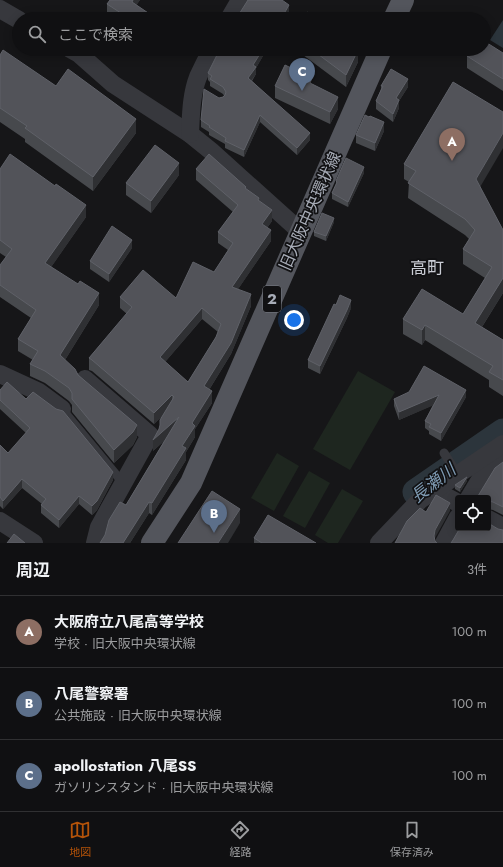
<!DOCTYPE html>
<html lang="ja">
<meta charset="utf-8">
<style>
body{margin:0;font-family:Jost,"Noto Sans JP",sans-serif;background:#19191b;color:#f1f3f6}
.controls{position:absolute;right:12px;bottom:12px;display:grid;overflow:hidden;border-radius:4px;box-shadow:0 2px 10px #0003}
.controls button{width:36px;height:36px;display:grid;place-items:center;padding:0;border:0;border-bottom:1px solid #303032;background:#101012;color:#f1f3f6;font:20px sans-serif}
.you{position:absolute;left:294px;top:320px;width:14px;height:14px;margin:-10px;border:3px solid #fff;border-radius:50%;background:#1a73e8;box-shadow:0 0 0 6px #1a73e833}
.badge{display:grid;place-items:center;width:26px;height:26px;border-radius:50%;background:#b45309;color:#fff;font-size:13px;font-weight:700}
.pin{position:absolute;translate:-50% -33px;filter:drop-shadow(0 1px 2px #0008)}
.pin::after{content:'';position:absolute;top:21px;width:14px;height:12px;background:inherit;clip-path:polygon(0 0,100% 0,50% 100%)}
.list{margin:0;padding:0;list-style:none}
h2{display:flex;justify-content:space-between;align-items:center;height:52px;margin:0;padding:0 16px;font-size:17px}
h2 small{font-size:13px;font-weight:400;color:#9c9d9f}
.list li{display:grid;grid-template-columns:26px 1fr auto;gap:12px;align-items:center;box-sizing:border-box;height:72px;padding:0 16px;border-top:1px solid #303032}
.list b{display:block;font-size:15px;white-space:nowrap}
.list p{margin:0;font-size:13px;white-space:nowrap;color:#9c9d9f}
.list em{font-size:13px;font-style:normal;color:#9c9d9f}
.icon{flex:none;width:22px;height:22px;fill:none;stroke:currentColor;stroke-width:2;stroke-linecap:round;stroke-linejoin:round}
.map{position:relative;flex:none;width:503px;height:543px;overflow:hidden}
.search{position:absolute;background:#101012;box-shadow:0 2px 10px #0003;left:12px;right:12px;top:12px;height:44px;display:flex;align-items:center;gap:10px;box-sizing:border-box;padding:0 14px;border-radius:22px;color:#9c9d9f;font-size:15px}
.sheet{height:268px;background:#101012}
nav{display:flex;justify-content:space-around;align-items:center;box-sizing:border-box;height:56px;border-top:1px solid #303032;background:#101012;font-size:11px;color:#9c9d9f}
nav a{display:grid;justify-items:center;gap:2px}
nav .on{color:#b45309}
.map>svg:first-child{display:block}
.green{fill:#1e261f}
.water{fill:#2c353c}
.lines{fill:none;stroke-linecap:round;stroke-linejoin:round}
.river{stroke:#2c353c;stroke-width:27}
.service{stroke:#37383d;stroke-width:9}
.minor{stroke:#37383d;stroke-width:18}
.primary{stroke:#53555c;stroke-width:22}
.wall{fill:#47494d;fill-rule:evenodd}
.shaded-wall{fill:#2f3033}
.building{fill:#525359;stroke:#5f6168;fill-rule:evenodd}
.labels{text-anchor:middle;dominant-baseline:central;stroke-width:3.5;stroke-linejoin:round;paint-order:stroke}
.shield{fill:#111113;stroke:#7b7e86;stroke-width:1}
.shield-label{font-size:15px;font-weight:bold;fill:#a8adb8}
.street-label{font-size:16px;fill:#a8adb8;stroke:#111113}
.neighbourhood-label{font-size:17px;fill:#c9ccd4;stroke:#111113}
.water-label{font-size:17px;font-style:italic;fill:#7f9bb3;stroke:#111113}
</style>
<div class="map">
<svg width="503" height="543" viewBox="0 0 503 543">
<rect width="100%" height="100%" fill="#161618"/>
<g class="green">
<polygon points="358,371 395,392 350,470 313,449"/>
<polygon points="277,453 299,466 274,511 251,498"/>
<polygon points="309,471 330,483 305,528 283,516"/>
<polygon points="342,489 363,501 338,543 328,543 315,535"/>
</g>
<polygon class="water" points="503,20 503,48 490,40"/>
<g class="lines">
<polyline class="river" points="416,492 503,432"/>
<g class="service">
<polyline points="62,409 123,483"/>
<polyline points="444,453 458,475"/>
</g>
<g class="minor">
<polyline points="0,9 19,20"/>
<polyline points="229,19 240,0"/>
<polyline points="70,49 79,54 113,84 190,134 211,151 301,232"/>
<path d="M190,134C191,115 191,95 198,77C202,68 207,58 212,49"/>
<polyline points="0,374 39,392 62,409"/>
<polyline points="85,379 150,435 99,527 95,543"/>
<polyline points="434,490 458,503"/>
<polyline points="469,498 487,468 503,458"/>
<polyline points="488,519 503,527"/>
<polyline points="0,521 34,543"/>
<polyline points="379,543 420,500 503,444"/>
<polyline points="444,543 458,517"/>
</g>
<g class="primary">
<polyline points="394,19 403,0"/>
<polyline points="152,543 191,483 381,49"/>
</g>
</g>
<g class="wall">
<polygon points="110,0 140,0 136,5 157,19 115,19 107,14 107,4"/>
<polygon points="242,49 267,49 256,68 256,74 252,81 310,140 297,155 260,122 244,157 225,148 225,144 209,135 209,132 201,127 201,120 219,98 223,97 224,96 223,94 210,86 210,82 208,80 208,73 241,55 245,54 246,53 246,51"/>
<polygon points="295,49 357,49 358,62 346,87"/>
<polygon points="503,53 503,91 467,68 467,56"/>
<polygon points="0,55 56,86 136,133 93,191 25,142 25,139 0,122"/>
<polygon points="312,85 338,109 330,124 275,98 275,86"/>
<polygon points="381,86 408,87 399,101 399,108 393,122 376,109 376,101 381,89"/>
<polygon points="384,131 375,151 356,143 356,135"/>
<polygon points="404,164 480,187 503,230 503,293 482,327 503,340 503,396 489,387 489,380 425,340 422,345 403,334 403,319 463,314 485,278 463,264 463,249 469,239 465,235 408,198 409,182 404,179"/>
<polygon points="0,169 86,217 51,267 99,305 65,360 137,437 133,445 114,463 72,412 72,405 69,401 45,383 30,376 30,364 33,360 18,351 18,339 31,318 0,297 0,265 6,257 0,253"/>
<path d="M196,169L246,189L259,201L272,221L267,228L271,241L238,289L251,306L231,354L209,390L212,403L195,429V437L186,452V460L152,515L149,513L130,543H100L126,505L164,441L153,451L160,427V420L164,414L154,424L92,371L89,370V358L127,314L120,308V297L176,298L214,272L228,250L218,243V232L233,212L196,180ZM202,319L218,332L216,337L188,382L165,362Z"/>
<polygon points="364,173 348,207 332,199 332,193 336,186 336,181"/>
<polygon points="179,175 151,213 126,195 126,183"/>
<polygon points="334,222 326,241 314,236 314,232"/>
<polygon points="132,248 109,282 90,269 90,261"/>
<polygon points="351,308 347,318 320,374 308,368 308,360"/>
<polygon points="0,390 113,480 97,510 92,515 79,504 59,528 41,513 41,505 42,504 22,488 3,509 0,506 0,445 8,453 26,433 0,409"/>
<polygon points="466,397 441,441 429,434 429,431 425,428 425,421 433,405 399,420 394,406 394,399"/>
<polygon points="503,462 503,515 493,510 488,509 488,498 478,496"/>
<polygon points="467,481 460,492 455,489 455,485"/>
<polygon points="254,538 316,543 254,543"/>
</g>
<g class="shaded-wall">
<polygon points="133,0 140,0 132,12 132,2"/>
<polygon points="289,5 289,12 285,19 281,19"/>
<polygon points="263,49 267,49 256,68 256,74 248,85 248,78 253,65"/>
<polygon points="358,50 358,62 346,87 346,75"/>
<polygon points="408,79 408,87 399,101 399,108 393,122 393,114 396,98"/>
<polygon points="338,97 338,109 330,124 330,112"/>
<polygon points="260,115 260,122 244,157 244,150"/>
<polygon points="136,119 136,133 93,191 93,177"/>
<polygon points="384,122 384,131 375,151 375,143"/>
<polygon points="310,133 310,140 297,155 297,148"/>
<polygon points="503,133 503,148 476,194 476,179"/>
<polygon points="179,163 179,175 151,213 151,201"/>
<polygon points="364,167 364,173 348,207 348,202"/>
<polygon points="86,205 86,217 45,276 45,263"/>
<polygon points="272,210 272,221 262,235 262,224"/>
<polygon points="334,218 334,222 326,241 326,236"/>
<polygon points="271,230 271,241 232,298 232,287"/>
<polygon points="132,240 132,248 109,282 109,274"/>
<polygon points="503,278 503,293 475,338 475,323"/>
<polygon points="99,293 99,305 60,368 60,355"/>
<polygon points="251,294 251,306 231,354 204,398 204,386"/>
<polygon points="351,300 351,308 347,318 320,374 320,366"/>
<polygon points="202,308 202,319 160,368 160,357"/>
<polygon points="425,325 425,340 422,345 422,330"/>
<polygon points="466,390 466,397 441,441 441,433"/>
<polygon points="212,391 212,403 195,429 195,437 186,452 186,460 152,515 152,503 192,423"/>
<polygon points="172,395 172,406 154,424 154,413"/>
<polygon points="439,395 439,403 399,420 399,412"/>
<polygon points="179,417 179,428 153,451 153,440"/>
<polygon points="137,425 137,437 133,445 114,463 114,450"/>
<polygon points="113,472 113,480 97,510 92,515 92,506"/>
<polygon points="467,477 467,481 460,492 460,488"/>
<polygon points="22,479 22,488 3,509 3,501"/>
<polygon points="79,496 79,504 59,528 59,520"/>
<polygon points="149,502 149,513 130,543 123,543"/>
<polygon points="450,503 450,511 435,538 434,543 434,536 435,530"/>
<polygon points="240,509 240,523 228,543 218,543"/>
</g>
<g class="building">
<polygon points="110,0 133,0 132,2 157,19 130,19 107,4"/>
<polygon points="248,0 282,0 289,5 281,19 236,19"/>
<polygon points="307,12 317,19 303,19"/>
<polygon points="484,41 503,53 503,79 467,56 471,49 484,49"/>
<polygon points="220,49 232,49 241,55 245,54 247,52 248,49 263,49 253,65 256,67 248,78 310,133 297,148 260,115 244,150 225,141 226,138 209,127 210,126 201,120 204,89 219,98 223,97 225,95 226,92 223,87 210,79 212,76 208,73"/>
<polygon points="311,49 357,49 358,50 346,75"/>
<polygon points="3,50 56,86 68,69 136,119 93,177 25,128 27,126 0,108 0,55"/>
<polygon points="285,65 312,78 310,83 338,97 330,112 275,86"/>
<polygon points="391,69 408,79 396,98 399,100 393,114 376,101 383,86 381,86"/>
<polygon points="453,82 503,112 503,133 476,179 503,230 503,278 475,323 503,340 503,380 489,372 493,366 425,325 422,330 403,319 422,289 463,314 492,267 463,249 475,230 465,219 408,183 416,171 404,164"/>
<polygon points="365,115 369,117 370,116 384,122 375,143 356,135"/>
<polygon points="155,145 179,163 151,201 126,183"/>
<polygon points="10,154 55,186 56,184 86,205 45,263 78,284 80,281 99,293 60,355 75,369 78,375 137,425 133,432 114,450 72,399 72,393 69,388 45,371 30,364 38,351 18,339 36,310 0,285 0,265 12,249 0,240 0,169"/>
<path d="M209,154L246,187L245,188L259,198L258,200L272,210L262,224L271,230L232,287L251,294L231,343L204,386L212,391L192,423L195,426L182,446L186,448L152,503L149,502L123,543H100L105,535L109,520L120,502L126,505L179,417L153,440L159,429L160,425V420L174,397L172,395L154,413L92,360L89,358L132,307L120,297L143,270L176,298L193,262L214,272L233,243L218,232L238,205L196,169ZM202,308L221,324L216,337L188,382L160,357Z"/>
<polygon points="346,158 364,167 348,202 332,193 337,182 336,181"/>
<polygon points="322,213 334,218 326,236 314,232"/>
<polygon points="112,226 132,240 109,274 90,261"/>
<polygon points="340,295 351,300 347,310 320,366 308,360 334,304 336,305"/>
<polygon points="424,366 466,390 441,433 429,427 431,424 425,421 439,395 399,412 394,399 409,392"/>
<polygon points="7,382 26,399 33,392 56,409 63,411 113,472 97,501 92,506 79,496 59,520 41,505 46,499 22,479 3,501 0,497 0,445 8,453 30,428 0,400 0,390"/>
<polygon points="503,462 503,507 493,502 488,501 488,498 476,498 478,496 495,468"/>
<polygon points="467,477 460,488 455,485"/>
<polygon points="212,491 240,509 218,543 178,543"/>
<polygon points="436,495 450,503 435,530 434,536 435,541 437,543 395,543 407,521 420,508 426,512"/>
<polygon points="268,515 316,543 262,543 254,538"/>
<polygon points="488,523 498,529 503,530 503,543 451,543 453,540 460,528 488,528"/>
<polygon points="14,534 25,543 7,543"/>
</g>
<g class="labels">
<rect class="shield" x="263" y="286" width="18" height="26" rx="3"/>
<g class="shield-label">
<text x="272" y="299">2</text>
</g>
<g class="street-label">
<text transform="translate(310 211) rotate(-66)">旧大阪中央環状線</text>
</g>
<g class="neighbourhood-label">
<text x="427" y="268">高町</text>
</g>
<g class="water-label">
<text transform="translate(433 483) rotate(-38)">長瀬川</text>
</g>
</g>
</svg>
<div class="controls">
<button><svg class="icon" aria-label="locate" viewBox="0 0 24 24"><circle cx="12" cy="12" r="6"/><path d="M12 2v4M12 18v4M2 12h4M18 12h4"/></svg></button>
</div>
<div class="you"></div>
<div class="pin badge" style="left:452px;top:161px;background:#8d6e63">A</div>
<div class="pin badge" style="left:214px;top:533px;background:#5c6f8a">B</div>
<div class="pin badge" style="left:302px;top:91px;background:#5c6f8a">C</div>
<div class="search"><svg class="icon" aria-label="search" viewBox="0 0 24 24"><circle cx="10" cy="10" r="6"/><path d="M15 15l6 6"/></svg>ここで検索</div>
</div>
<section class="sheet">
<h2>周辺<small>3件</small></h2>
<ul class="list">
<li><span class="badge" style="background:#8d6e63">A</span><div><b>大阪府立八尾高等学校</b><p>学校 · 旧大阪中央環状線</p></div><em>100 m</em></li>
<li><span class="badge" style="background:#5c6f8a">B</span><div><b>八尾警察署</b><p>公共施設 · 旧大阪中央環状線</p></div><em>100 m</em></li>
<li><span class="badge" style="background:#5c6f8a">C</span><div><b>apollostation 八尾SS</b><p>ガソリンスタンド · 旧大阪中央環状線</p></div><em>100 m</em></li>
</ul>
</section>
<nav>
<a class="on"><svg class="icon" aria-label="map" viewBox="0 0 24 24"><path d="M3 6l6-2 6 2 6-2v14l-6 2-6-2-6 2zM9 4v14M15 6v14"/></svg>地図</a>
<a><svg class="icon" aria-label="directions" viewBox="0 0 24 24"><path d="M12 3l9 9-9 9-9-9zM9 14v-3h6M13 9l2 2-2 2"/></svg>経路</a>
<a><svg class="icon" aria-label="saved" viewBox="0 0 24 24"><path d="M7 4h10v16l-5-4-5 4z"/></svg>保存済み</a>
</nav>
